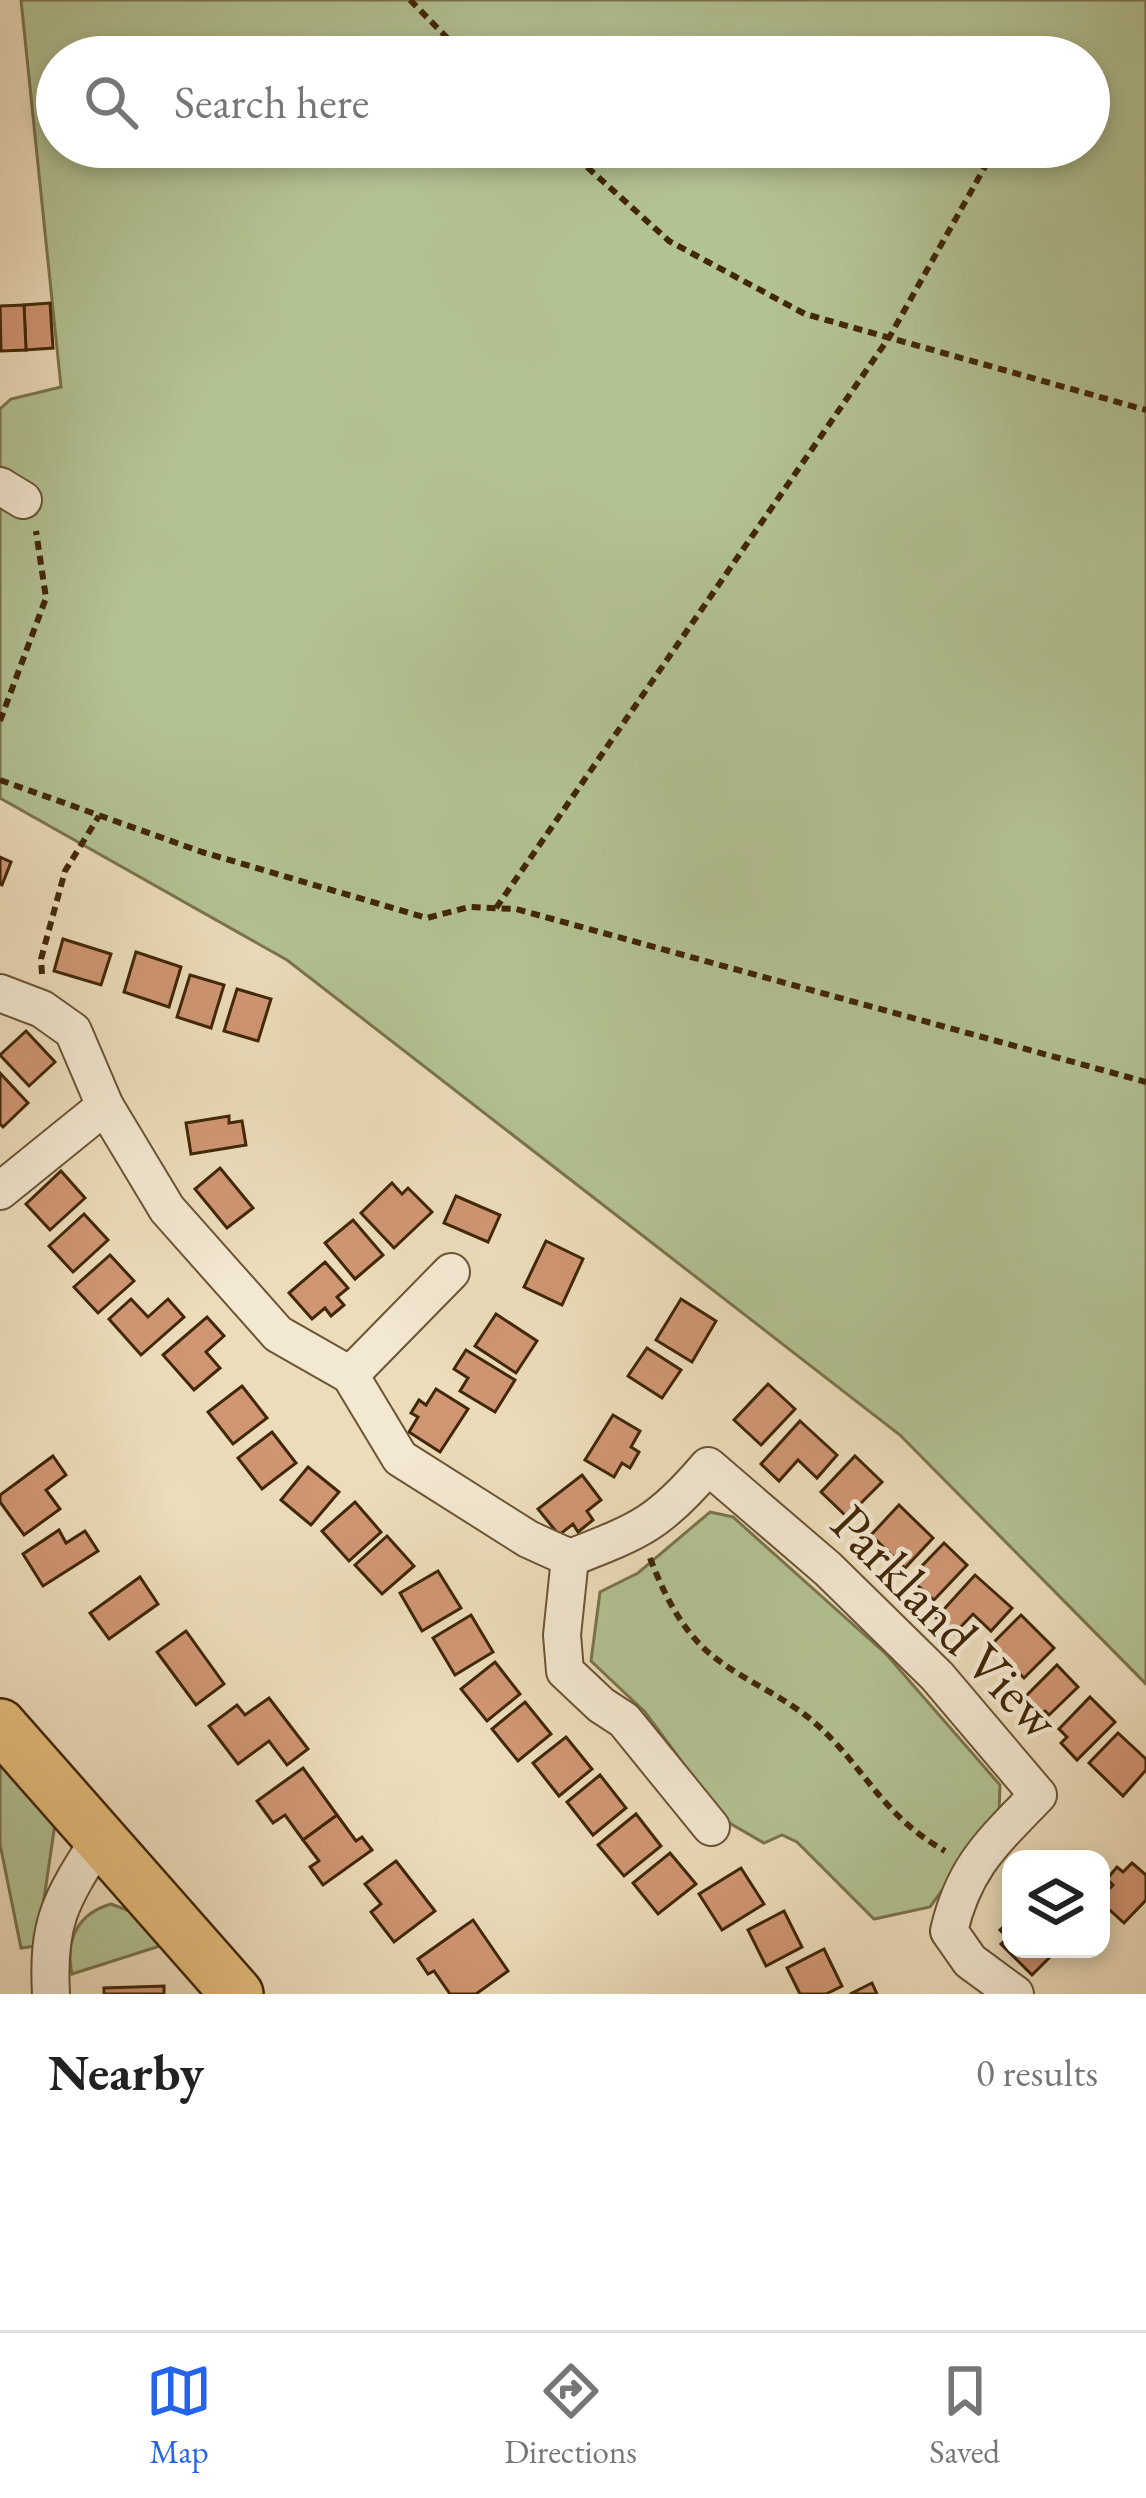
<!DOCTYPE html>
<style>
body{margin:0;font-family:"EB Garamond",serif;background:#f2f2f2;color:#222}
.controls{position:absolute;right:36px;bottom:36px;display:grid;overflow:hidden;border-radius:24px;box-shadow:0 6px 18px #0003}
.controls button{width:108px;height:108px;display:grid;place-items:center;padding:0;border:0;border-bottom:3px solid #e0e0e0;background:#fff;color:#222;font:60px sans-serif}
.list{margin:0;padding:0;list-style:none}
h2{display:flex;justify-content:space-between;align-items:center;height:156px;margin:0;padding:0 48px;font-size:51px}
h2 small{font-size:39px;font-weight:400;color:#767676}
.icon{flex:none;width:66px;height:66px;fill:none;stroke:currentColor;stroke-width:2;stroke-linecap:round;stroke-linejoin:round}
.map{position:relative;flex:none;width:1146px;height:1994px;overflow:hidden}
.search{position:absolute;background:#fff;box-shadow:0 6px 18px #0003;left:36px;right:36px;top:36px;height:132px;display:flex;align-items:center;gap:30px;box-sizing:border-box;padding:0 42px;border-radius:66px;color:#767676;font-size:45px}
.sheet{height:336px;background:#fff}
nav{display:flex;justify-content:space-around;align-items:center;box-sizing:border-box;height:168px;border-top:3px solid #e0e0e0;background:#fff;font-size:33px;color:#767676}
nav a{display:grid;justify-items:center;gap:6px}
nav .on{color:#2563eb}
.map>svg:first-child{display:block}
.green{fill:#b3c293;stroke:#7a744c;stroke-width:3;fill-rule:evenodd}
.building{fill:#d09674;stroke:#412706;stroke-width:3}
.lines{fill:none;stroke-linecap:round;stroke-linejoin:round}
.minor-casing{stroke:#6c5433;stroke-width:40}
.highway-casing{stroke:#412706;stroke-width:56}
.path{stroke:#412706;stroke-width:6;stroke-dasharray:9 6;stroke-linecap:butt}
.minor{stroke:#f3e8d2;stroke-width:36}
.highway{stroke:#e6be7d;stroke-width:51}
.labels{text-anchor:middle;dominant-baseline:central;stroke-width:9;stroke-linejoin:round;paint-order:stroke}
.street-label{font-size:54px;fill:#412706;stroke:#f3e8d2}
</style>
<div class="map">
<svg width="1146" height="1994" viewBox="0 0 1146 1994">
<rect width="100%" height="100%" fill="#ecdcba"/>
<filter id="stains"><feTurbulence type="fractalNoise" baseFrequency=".00167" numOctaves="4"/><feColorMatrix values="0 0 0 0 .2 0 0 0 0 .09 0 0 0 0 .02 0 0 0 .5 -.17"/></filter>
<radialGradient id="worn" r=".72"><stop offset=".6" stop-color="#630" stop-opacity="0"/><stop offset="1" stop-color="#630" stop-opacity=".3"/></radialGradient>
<g class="green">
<path d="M21,0H1146V1684L900,1435L287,960L0,798V409L11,399L61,387ZM57,57H1089V147H57Z"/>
<polygon points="710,1512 733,1517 886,1654 1000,1785 999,1813 930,1907 874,1919 797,1842 782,1835 764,1843 726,1821 645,1712 591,1661 600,1592 638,1573"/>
<polygon points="0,1765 35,1793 55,1824 37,1946 21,1948 0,1844"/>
<path d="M111,1904L130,1911L160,1946L72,1974C65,1940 77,1914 111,1904Z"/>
</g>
<g class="building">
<polygon points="50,303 53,348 26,350 24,305"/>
<polygon points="24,305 26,350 1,351 0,306"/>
<polygon points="0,857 11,862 2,885 0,884"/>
<polygon points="63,939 111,954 101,985 54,971"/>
<polygon points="136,952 181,967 169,1007 124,992"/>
<polygon points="190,975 224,985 211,1028 177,1017"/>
<polygon points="237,989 271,999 258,1041 224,1031"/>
<polygon points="26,1031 55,1062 29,1086 0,1055"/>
<polygon points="0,1073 28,1103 3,1127 0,1124"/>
<polygon points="229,1116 229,1123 242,1121 246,1145 191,1154 186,1123"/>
<polygon points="220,1168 253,1208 227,1228 195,1189"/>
<polygon points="61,1171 85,1198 50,1230 26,1204"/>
<polygon points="392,1183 402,1194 408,1188 432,1212 394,1248 361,1213"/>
<polygon points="456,1196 500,1215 488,1242 444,1223"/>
<polygon points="84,1214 108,1240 73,1272 49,1246"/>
<polygon points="353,1220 383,1255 355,1279 325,1243"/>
<polygon points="546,1241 583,1259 562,1305 524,1287"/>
<polygon points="110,1255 134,1281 98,1313 74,1287"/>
<polygon points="325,1262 348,1288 337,1297 344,1305 331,1316 325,1308 312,1319 289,1293"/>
<polygon points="131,1299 148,1317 168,1299 184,1317 141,1355 109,1319"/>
<polygon points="681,1299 716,1321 692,1362 656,1340"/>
<polygon points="496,1314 537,1341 516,1373 475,1346"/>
<polygon points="207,1317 224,1336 206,1352 220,1368 194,1390 163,1355"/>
<polygon points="647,1348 681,1370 662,1398 628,1376"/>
<polygon points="466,1350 515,1380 495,1412 460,1391 468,1378 454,1369"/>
<polygon points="768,1384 795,1409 761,1445 734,1420"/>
<polygon points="242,1386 267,1418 233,1444 208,1412"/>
<polygon points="436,1389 468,1409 440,1452 409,1432 418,1417 411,1413 419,1400 426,1405"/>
<polygon points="613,1415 640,1431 631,1447 639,1452 630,1468 622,1463 614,1477 585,1460"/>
<polygon points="800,1421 837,1455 817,1478 798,1460 779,1481 761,1464"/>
<polygon points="272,1432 296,1463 262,1489 238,1458"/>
<polygon points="53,1456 66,1475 46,1490 60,1509 24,1535 0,1502 0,1495"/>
<polygon points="855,1456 882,1482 847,1517 821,1492"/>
<polygon points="308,1467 339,1492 311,1525 281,1500"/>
<polygon points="582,1475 601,1500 587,1511 593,1520 578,1532 573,1524 559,1535 538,1509"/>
<polygon points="355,1502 381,1532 349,1561 322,1531"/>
<polygon points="899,1505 933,1538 905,1568 871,1535"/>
<polygon points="59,1530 66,1543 85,1531 98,1551 43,1586 23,1554"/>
<polygon points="387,1536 414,1566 382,1594 355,1565"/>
<polygon points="944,1543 967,1565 934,1600 916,1584 924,1575 918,1570"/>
<polygon points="438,1571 461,1608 422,1631 400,1593"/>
<polygon points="975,1575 1012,1608 991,1631 973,1614 954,1634 936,1618"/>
<polygon points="140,1577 158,1604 109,1639 90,1613"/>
<polygon points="471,1615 493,1652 455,1675 433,1638"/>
<polygon points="1021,1615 1054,1648 1024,1678 991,1645"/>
<polygon points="186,1631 224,1684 196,1705 157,1652"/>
<polygon points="495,1662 520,1694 487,1721 461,1689"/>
<polygon points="1057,1665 1078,1687 1049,1715 1045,1711 1038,1717 1021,1701"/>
<polygon points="1090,1697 1115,1722 1077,1760 1061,1743 1067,1737 1059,1729"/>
<polygon points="269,1698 308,1749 287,1765 269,1741 238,1764 209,1726 237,1705 245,1715"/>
<polygon points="525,1702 551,1734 518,1761 492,1729"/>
<polygon points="1118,1733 1146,1759 1146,1770 1123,1796 1089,1763"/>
<polygon points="566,1737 592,1769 559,1796 533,1763"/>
<polygon points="303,1768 337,1815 303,1840 285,1815 273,1823 257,1801"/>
<polygon points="600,1775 626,1808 593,1835 567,1802"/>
<polygon points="636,1814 661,1846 624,1876 598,1845"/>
<polygon points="337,1815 356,1841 362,1837 372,1850 323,1885 310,1867 319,1861 303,1840"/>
<polygon points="670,1853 696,1884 658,1914 633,1883"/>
<polygon points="396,1861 435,1911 394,1942 371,1912 381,1904 365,1884"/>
<polygon points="1132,1863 1146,1875 1146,1900 1124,1923 1101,1902 1101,1897 1113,1885 1107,1879 1117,1867 1123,1872"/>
<polygon points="741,1868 764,1904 722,1930 699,1894"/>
<polygon points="784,1911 802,1947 766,1966 748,1930"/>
<polygon points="473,1920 508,1971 476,1994 450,1994 434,1971 428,1974 418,1959"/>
<polygon points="1011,1920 1011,1949 1050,1949 1054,1953 1032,1975 1001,1944 1008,1938 1000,1930"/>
<polygon points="824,1949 842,1986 826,1994 800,1994 787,1968"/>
<polygon points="872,1983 877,1994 850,1994"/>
<polygon points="164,1986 164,1994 104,1994 104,1988"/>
</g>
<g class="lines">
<defs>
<g id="minor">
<polyline points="0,486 23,500"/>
<path d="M0,993L42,1009L73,1031L105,1106L167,1209L278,1334L350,1375L400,1458L528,1539L570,1558C639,1531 659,1524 708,1466L828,1569L937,1676L1038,1795C993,1842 964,1866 949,1931L970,1961L1015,1994"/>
<polyline points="0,1191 105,1106"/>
<polyline points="350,1375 451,1272"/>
<polyline points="570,1558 562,1635 565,1671 601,1705 624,1720 711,1827"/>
<path d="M51,1994C47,1921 61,1900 99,1840"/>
</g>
<polyline id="highway" points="0,1725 237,1994"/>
</defs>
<use href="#minor" class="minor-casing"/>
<use href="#highway" class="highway-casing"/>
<g class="path">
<polyline points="410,0 466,57"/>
<polyline points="565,147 669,241 805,314 1146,410"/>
<polyline points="0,721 46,598 36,531"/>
<polyline points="0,780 202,852 427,918 469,907 516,909 1146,1082"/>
<polyline points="496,908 890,336 996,147"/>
<polyline points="42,974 41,959 65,871 99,816"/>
<path d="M650,1558C664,1594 682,1632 714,1657C746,1682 784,1696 815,1723C866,1768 880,1814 945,1851"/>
</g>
<use href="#minor" class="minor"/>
<use href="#highway" class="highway"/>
</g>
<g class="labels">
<g class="street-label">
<text transform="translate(946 1621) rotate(46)">Parkland View</text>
</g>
</g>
<rect width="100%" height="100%" filter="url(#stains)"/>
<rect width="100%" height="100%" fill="url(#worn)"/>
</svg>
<div class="controls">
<button><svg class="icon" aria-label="layers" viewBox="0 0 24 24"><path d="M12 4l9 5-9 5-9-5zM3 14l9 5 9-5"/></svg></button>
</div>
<div class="search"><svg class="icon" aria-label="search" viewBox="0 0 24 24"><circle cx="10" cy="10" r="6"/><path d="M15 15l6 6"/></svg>Search here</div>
</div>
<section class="sheet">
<h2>Nearby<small>0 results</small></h2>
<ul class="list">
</ul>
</section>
<nav>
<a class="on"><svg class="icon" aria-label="map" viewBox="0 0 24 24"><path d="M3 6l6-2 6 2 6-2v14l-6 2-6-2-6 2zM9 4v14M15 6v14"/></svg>Map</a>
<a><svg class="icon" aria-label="directions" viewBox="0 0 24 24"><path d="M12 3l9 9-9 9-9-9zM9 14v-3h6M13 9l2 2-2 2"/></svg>Directions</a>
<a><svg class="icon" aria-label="saved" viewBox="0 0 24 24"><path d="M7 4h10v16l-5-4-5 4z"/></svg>Saved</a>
</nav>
